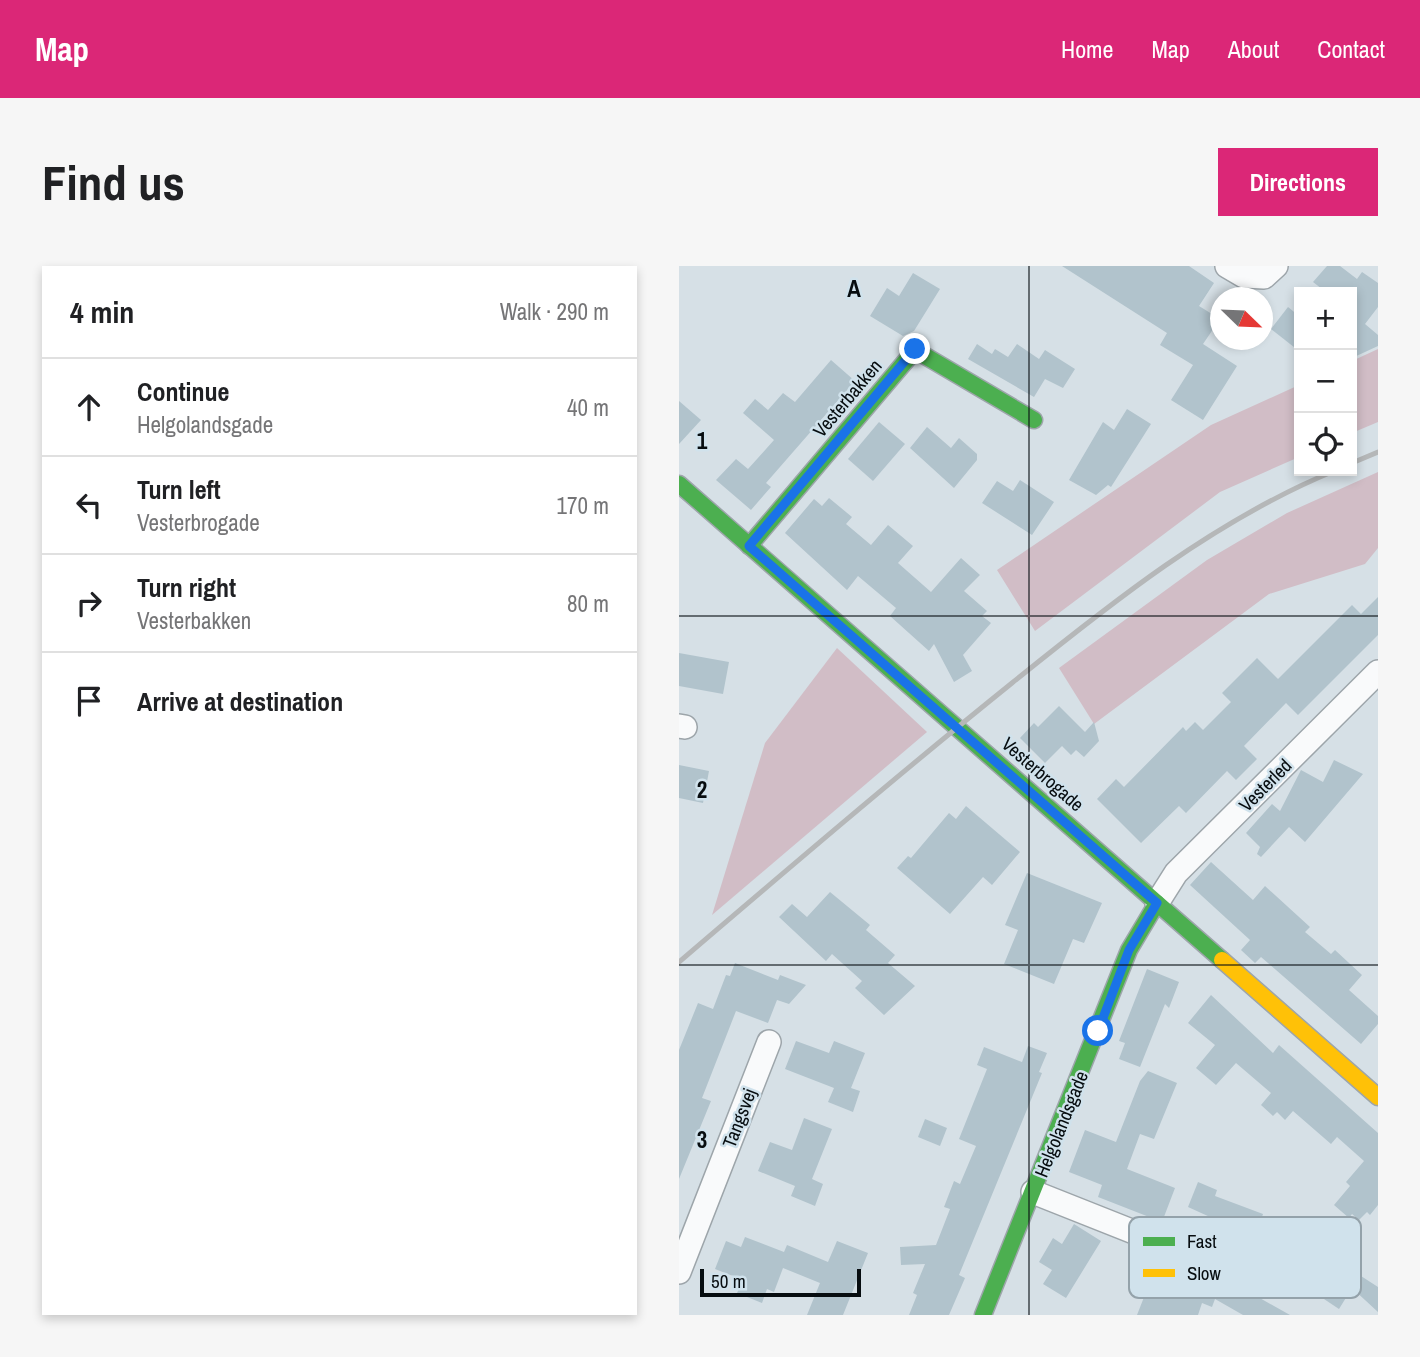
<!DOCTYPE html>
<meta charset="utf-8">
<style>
body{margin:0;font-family:"Archivo Narrow",sans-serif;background:#f6f6f6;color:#202124}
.controls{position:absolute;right:21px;top:21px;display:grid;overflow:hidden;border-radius:0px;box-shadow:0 4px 10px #0003}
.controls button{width:63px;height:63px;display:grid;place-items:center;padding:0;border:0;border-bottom:2px solid #e0e0e0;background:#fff;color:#202124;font:35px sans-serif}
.compass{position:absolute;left:531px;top:21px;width:63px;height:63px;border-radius:50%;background:#fff;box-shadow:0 4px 10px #0003;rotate:113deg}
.scale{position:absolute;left:21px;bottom:18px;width:161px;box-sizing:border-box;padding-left:7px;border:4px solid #070d10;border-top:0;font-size:19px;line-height:24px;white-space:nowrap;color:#070d10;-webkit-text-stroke:5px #d0e2ec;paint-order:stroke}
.stop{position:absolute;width:21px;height:21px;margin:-16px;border:5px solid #1a73e8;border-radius:50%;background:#fff}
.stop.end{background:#1a73e8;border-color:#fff;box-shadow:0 2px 7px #0008}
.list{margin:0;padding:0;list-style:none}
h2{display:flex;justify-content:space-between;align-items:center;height:91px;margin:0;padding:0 28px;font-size:30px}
h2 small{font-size:23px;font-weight:400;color:#757577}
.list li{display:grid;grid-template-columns:46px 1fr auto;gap:21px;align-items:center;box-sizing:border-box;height:98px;padding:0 28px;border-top:2px solid #e0e0e0}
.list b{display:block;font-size:26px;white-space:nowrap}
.list p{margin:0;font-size:23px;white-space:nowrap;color:#757577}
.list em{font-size:23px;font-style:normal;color:#757577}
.icon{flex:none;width:38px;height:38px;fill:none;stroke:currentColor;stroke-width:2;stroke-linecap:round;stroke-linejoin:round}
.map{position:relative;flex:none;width:699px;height:1049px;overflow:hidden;border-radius:0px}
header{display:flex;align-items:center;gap:42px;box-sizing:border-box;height:98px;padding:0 35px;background:#db2777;color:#fff}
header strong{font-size:33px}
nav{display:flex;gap:38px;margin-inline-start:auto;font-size:24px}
.intro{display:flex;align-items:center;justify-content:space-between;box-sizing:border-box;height:168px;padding:0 42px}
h1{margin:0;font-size:49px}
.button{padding:18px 32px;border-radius:0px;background:#db2777;color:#fff;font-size:24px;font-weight:700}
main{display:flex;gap:42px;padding:0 42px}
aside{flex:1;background:#fff;border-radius:0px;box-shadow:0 4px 10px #0003}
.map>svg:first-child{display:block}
.green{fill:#d1bdc6}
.building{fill:#b1c3cc}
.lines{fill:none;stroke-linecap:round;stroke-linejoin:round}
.street-casing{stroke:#9da5aa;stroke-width:26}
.fast-casing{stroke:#9da5aa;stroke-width:19}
.slow-casing{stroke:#9da5aa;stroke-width:19}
.street{stroke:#f9fafb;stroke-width:23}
.fast{stroke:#4caf50;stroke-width:16}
.slow{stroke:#ffc107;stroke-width:16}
.rail{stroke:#b5b7b8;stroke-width:5}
.route{stroke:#1a73e8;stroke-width:9}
.grid{fill:none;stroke:#070d10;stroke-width:2;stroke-opacity:0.55}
.labels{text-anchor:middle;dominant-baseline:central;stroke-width:5;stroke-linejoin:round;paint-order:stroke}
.street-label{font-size:19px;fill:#070d10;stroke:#d0e2ec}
.key{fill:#d0e2ec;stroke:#94a2aa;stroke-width:2}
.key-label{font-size:19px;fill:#070d10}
.grid-label{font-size:23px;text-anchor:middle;font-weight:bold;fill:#070d10;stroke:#d0e2ec;stroke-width:5;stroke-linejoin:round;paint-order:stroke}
</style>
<header>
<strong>Map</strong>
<nav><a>Home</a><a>Map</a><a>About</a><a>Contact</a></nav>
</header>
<div class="intro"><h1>Find us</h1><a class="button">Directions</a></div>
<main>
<aside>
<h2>4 min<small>Walk · 290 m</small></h2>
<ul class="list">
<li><svg class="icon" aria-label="ahead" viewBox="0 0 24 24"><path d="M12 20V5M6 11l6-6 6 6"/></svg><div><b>Continue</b><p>Helgolandsgade</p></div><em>40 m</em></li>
<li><svg class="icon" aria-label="left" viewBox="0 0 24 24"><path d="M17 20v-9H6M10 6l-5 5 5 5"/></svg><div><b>Turn left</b><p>Vesterbrogade</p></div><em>170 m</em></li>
<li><svg class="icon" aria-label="right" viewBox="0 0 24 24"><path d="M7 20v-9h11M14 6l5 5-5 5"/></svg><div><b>Turn right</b><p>Vesterbakken</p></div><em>80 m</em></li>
<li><svg class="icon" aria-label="arrive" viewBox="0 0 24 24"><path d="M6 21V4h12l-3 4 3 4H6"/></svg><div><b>Arrive at destination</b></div></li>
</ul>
</aside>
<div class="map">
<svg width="699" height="1049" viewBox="0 0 699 1049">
<rect width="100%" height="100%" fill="#d6e0e6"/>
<g class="green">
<polygon points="699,83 699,156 673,167 673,95"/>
<polygon points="620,119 620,191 541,226 356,365 318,304 532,159"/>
<polygon points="699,206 699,282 686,298 590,328 415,458 380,402 528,294 608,247"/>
<polygon points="158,382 248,466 33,649 86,477"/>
</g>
<g class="building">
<polygon points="383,0 510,0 535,17 520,40 541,53 524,78 558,100 524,154 492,134 514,99 481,79 488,67"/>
<polygon points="648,0 661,0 678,13 683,6 699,17 699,41 686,58 699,69 699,80 673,92 673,26 647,26 634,16"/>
<polygon points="234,7 261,23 235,65 224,70 191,50 208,22 220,30"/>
<polygon points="609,41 620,50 620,85 592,63"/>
<polygon points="298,78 313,88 316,83 329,91 338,78 360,93 366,84 396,103 384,122 366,113 355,131 289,93"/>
<polygon points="152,94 176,115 87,217 92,221 72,244 37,214 57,193 69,203 95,174 64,147 76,133 89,144 104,127 116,136"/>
<polygon points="0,135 22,154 0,178"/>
<polygon points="448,143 472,158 432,221 429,219 417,229 390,214 424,156 435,164"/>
<polygon points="200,156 226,178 194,215 169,193"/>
<polygon points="248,161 272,182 280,172 298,188 298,194 275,222 231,182"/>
<polygon points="341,214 375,236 353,269 303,237 318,215 334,225"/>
<polygon points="150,232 173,251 167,258 192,279 209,259 234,280 219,297 252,326 282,292 301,309 285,325 308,345 303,350 312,357 284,389 293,405 275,416 255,378 250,385 211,350 217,342 179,310 168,324 106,267 135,233 143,240"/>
<polygon points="699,331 699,369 619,449 607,437 565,480 578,493 557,514 548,505 507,547 500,540 462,577 418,533 437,513 445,521 504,461 507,465 516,456 524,464 552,436 543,427 578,392 599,413 673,339 682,348"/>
<polygon points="0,387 50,396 44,428 0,420"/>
<polygon points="380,440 406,466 415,456 420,475 405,491 397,484 392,489 383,480 366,497 341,472 355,457 359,461"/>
<polygon points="655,494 684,508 626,576 610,561 582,591 578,588 581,581 567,567 593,538 601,545 622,504 644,516"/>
<polygon points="0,499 30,505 24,537 0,532"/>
<polygon points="287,540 341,586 313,619 304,611 271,648 218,602 229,590 232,592 270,547 277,553"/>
<polygon points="532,596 574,634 586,620 631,661 626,666 652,688 656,684 683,709 670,724 699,750 699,758 682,778 582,691 576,697 562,684 571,674 511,619"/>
<polygon points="348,607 423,637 405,677 394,673 375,718 325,698 339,664 326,659"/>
<polygon points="151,626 191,659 187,664 216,689 209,697 236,720 205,749 176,722 183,715 153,688 147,695 100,651 113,638 128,651"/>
<polygon points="56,697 99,714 101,709 127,719 110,738 98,734 89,757 57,745 23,832 32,835 0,913 0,784 19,737 34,743 47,709 51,710"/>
<polygon points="468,703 500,716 490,742 486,738 461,801 440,793 446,777 440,775"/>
<polygon points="532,729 594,787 600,779 699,867 699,939 691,949 688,946 680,954 673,948 670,952 655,939 671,920 667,916 685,895 658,871 652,878 614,845 606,854 598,846 594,850 582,839 592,827 557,797 537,819 517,802 536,779 509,757"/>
<polygon points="117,775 150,787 155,775 186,787 172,822 181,825 174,846 149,836 155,822 106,803"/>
<polygon points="349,780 368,787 360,806 363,807 280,1009 286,1012 270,1049 230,1049 238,1029 234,1027 246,998 222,999 221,981 257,979 271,943 265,941 275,915 281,918 297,880 280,873 308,803 298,799 305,781 343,796"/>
<polygon points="469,805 498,817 475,873 461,868 448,903 496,922 483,956 419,931 423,919 390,906 406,864 437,876 461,815"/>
<polygon points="125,852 153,863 133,913 144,918 136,940 112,930 116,920 79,905 91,876 113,884"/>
<polygon points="246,853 268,862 261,880 239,871"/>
<polygon points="519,916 538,924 536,930 584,948 572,983 525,966 531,951 509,941"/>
<polygon points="395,958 422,975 387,1032 364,1018 373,1004 360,996 374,972 383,978"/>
<polygon points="66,971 105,986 108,979 149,996 158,975 189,987 164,1049 128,1049 141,1017 104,1002 95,1026 88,1023 83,1037 58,1027 64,1014 36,1003 47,975 62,981"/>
<polygon points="651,990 699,1021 699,1046 673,1022 660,1043 645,1033 659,1011 645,998"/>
<polygon points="480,993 551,1020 560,996 588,1007 579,1031 611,1049 564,1049 536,1033 533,1041 523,1037 519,1049 458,1049"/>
</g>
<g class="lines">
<defs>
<g id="street">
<polyline points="548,0 565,10 585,11 597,0"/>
<polyline points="0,460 6,461"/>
<polyline points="478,637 497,607 699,406"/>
<polyline points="354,926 533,997"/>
<polyline points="0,1006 90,776"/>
</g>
<g id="fast">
<polyline points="0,218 543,694"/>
<polyline points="70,280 236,84 355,154"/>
<polyline points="304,1049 450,684 478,637"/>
</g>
<polyline id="slow" points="543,694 699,831"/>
</defs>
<use href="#street" class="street-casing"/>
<use href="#fast" class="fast-casing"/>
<use href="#slow" class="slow-casing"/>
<use href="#street" class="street"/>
<use href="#fast" class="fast"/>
<use href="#slow" class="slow"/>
<g class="rail">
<polyline points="673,197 699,186"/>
<path d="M0,696C110,602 220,508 333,417C432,337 536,254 655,205"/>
</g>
</g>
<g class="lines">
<polyline class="route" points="236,83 70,280 478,637 450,684 419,765"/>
</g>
<path class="grid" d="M350,0V1049M0,350H699M0,699H699"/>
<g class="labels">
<g class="street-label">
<text transform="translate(168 132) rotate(-50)">Vesterbakken</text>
<text transform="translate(364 508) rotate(41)">Vesterbrogade</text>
<text transform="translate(586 519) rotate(-45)">Vesterled</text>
<text transform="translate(60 852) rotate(-69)">Tangsvej</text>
<text transform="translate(382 858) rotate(-68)">Helgolandsgade</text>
</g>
</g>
<rect x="450" y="951" width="232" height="81" rx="10" class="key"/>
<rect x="464" y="971" width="32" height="9" fill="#4caf50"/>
<rect x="464" y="1003" width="32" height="8" fill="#ffc107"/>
<g class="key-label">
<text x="508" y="982">Fast</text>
<text x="508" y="1014">Slow</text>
</g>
<g class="grid-label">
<text x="175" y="31">A</text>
<text x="23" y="183">1</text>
<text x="23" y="532">2</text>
<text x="23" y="882">3</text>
</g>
</svg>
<div class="controls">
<button>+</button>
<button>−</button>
<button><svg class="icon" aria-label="locate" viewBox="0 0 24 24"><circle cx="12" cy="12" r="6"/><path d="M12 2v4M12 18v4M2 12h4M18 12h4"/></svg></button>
</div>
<svg class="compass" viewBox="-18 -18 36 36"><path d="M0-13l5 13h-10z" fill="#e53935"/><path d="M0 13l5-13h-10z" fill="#757577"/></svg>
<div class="scale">50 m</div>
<div class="stop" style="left:419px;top:765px"></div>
<div class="stop end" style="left:236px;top:83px"></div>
</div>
</main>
